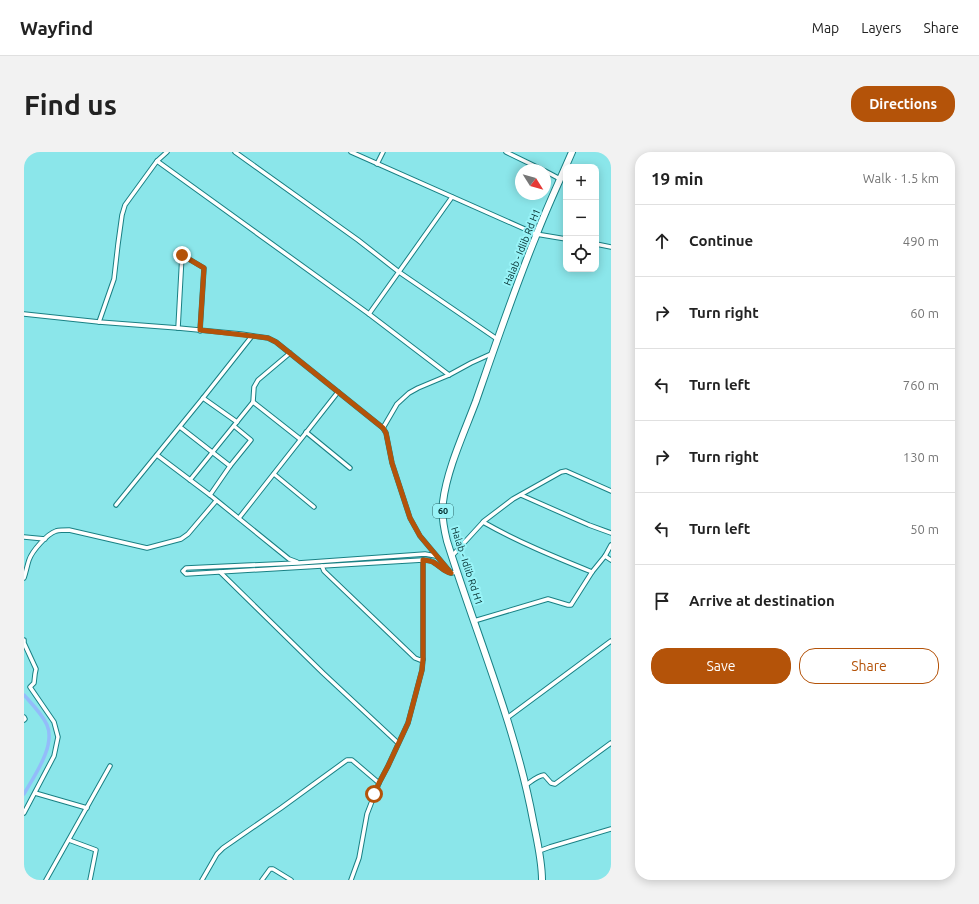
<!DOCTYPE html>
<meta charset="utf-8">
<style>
body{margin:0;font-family:Ubuntu,sans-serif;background:#f2f2f2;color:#222}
.controls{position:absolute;right:12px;top:12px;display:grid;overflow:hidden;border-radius:8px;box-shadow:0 2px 10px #0003}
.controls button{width:36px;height:36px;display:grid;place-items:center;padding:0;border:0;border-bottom:1px solid #e0e0e0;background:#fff;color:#222;font:20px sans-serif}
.compass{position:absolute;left:491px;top:12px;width:36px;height:36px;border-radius:50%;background:#fff;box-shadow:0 2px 10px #0003;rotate:127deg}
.stop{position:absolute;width:12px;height:12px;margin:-9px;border:3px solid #b45309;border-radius:50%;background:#fff}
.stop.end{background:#b45309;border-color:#fff;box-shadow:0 1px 4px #0008}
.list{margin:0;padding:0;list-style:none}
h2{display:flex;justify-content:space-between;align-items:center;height:52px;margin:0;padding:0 16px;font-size:17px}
h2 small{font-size:13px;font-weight:400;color:#767676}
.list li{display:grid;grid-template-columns:26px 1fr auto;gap:12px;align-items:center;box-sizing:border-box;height:72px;padding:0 16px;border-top:1px solid #e0e0e0}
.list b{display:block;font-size:15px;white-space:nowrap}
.list em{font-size:13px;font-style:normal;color:#767676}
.actions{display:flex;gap:8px;padding:12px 16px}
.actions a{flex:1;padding:9px 0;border:1px solid #b45309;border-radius:16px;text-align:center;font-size:14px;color:#b45309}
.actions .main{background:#b45309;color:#fff}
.icon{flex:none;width:22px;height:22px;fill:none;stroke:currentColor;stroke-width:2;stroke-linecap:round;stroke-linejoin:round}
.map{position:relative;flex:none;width:587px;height:728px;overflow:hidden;border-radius:16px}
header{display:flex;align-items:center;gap:24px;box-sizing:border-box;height:56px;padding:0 20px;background:#fff;border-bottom:1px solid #e0e0e0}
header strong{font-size:19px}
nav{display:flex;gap:22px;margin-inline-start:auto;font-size:14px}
.intro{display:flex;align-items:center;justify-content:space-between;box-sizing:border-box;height:96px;padding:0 24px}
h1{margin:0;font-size:28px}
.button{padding:10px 18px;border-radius:16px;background:#b45309;color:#fff;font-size:14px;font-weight:700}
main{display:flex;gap:24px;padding:0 24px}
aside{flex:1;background:#fff;border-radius:16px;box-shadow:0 2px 10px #0003}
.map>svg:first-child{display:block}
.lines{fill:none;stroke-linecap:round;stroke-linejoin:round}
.canal{stroke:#93bcfa;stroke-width:3.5}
.minor-casing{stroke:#198084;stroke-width:5.5}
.trunk-casing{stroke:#198084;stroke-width:8}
.minor{stroke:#fff;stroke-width:3.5}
.trunk{stroke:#fff;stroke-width:6}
.route{stroke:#b45309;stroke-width:5}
.labels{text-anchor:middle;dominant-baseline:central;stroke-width:4;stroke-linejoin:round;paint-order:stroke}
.shield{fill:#98f3f7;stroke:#2e6668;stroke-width:1}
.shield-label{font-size:9px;font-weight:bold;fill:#002a2b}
.street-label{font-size:10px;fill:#002a2b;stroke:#98f3f7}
</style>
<header>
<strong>Wayfind</strong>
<nav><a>Map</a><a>Layers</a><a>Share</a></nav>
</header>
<div class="intro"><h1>Find us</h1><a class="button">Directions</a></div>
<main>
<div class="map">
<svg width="587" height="728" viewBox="0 0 587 728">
<rect width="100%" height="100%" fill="#8be6ea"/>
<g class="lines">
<path class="canal" d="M0,543C8,552 18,562 23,573C32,594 10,624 0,642"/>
<defs>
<g id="minor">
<polyline points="211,0 334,88 375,120 473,187"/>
<polyline points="327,0 512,82 542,87"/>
<polyline points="482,0 519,18"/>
<polyline points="133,9 345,162 425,223"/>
<polyline points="353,12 359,0"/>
<polyline points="521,19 536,27"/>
<polyline points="572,92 587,95"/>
<polyline points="0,162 75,170 154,176 217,182 244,186 252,190 359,276"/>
<polyline points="345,162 428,45"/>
<polyline points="75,170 90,127 94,92 98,63 101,53 133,9 143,0"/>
<polyline points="154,176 158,103 180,116 176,179"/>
<polyline points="179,246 213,270"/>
<polyline points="229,250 276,287"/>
<polyline points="156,275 206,314"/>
<polyline points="282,280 326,316"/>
<polyline points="133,303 186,343 265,407 273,410"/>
<polyline points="250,322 290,355"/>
<polyline points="166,328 229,250 230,235 234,228 266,201"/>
<polyline points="186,343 206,314 227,288 210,274"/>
<polyline points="497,343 565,373 587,381"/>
<polyline points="92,353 179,246 228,184"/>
<polyline points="215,366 314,240"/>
<path d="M459,370C494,390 531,405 568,420"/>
<polyline points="0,385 21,387"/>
<path d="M412,404L401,402L274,411L162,416L159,419L162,422L399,408C403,408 406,408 409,410C416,414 420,420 427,421"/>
<polyline points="428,404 460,369 489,347 537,320 542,319 587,339"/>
<polyline points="581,404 587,408"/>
<polyline points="298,414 300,419 391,506 396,508 399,507"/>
<polyline points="196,420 299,521 374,591"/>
<polyline points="433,420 427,421 396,384 386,366 368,311 362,281 359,276 373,252 385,241 394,236 425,223 447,211 467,202"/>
<path d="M0,426C2,420 3,414 5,408C8,399 23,382 32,379C36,378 41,378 45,378L123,396L157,387L164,382L192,349"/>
<polyline points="450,469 524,447 544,453 547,453 568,420 581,404 587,393"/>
<polyline points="0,488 0,491 12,517 11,522 10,531 6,535 30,570 34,585 30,604 0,661"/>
<polyline points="0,565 1,567 0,568"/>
<polyline points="483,566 587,489"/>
<path d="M502,633C508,629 513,624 520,623L527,631L531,632L587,591"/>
<polyline points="11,641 63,656"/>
<polyline points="45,688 72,698 66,728"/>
<polyline points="515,699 526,695 587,677"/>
<polyline points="22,728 86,614"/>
<polyline points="178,728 193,702 199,696 257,656 323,608 328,608 355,631"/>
<polyline points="238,728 246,717 249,717 267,728"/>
<polyline points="327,728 335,706 343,662 355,631 364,614 384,571 398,518 399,507 399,408"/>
</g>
<path id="trunk" d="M518,728C518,708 513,688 509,668C491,572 452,482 423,389C420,377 417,364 419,350C423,317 440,281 452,249C471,194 490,138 512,84C523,55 536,28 548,0"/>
</defs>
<use href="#minor" class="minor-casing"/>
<use href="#trunk" class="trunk-casing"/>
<use href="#minor" class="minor"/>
<use href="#trunk" class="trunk"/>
</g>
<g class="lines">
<path class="route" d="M158,103L180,116L176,178L244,186L252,190L359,276L362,281L368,311L386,366L396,384L427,421C420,420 416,414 409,410C406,409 403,408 399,408V507L398,518L384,571L364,614L355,631L350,642"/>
</g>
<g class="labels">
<rect class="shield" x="409" y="352" width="20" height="14" rx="3"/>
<g class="shield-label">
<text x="419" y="359">60</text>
</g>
<g class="street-label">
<text transform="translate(498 95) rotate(-68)">Halab - Idlib Rd H1</text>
<text transform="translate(443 414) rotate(72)">Halab - Idlib Rd H1</text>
</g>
</g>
</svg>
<div class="controls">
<button>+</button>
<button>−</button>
<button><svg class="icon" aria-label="locate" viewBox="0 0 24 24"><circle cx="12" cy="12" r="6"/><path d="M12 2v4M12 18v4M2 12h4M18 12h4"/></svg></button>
</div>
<svg class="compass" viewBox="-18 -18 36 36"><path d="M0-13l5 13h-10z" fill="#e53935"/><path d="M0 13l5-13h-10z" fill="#767676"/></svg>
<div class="stop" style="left:350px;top:642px"></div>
<div class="stop end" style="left:158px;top:103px"></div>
</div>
<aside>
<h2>19 min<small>Walk · 1.5 km</small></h2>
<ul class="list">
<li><svg class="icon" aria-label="ahead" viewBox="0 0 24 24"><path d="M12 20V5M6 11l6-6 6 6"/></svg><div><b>Continue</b></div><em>490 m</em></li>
<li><svg class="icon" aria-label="right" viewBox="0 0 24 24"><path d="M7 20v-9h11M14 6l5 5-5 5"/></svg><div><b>Turn right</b></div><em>60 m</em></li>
<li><svg class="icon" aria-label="left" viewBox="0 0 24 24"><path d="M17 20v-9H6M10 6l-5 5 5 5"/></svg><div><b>Turn left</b></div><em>760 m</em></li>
<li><svg class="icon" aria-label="right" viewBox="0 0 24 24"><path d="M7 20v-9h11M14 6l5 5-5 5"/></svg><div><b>Turn right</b></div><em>130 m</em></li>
<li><svg class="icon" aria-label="left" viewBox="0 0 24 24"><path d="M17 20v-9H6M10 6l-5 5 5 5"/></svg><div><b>Turn left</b></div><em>50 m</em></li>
<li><svg class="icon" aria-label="arrive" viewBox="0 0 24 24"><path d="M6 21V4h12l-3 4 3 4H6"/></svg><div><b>Arrive at destination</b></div></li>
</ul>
<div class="actions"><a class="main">Save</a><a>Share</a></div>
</aside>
</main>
